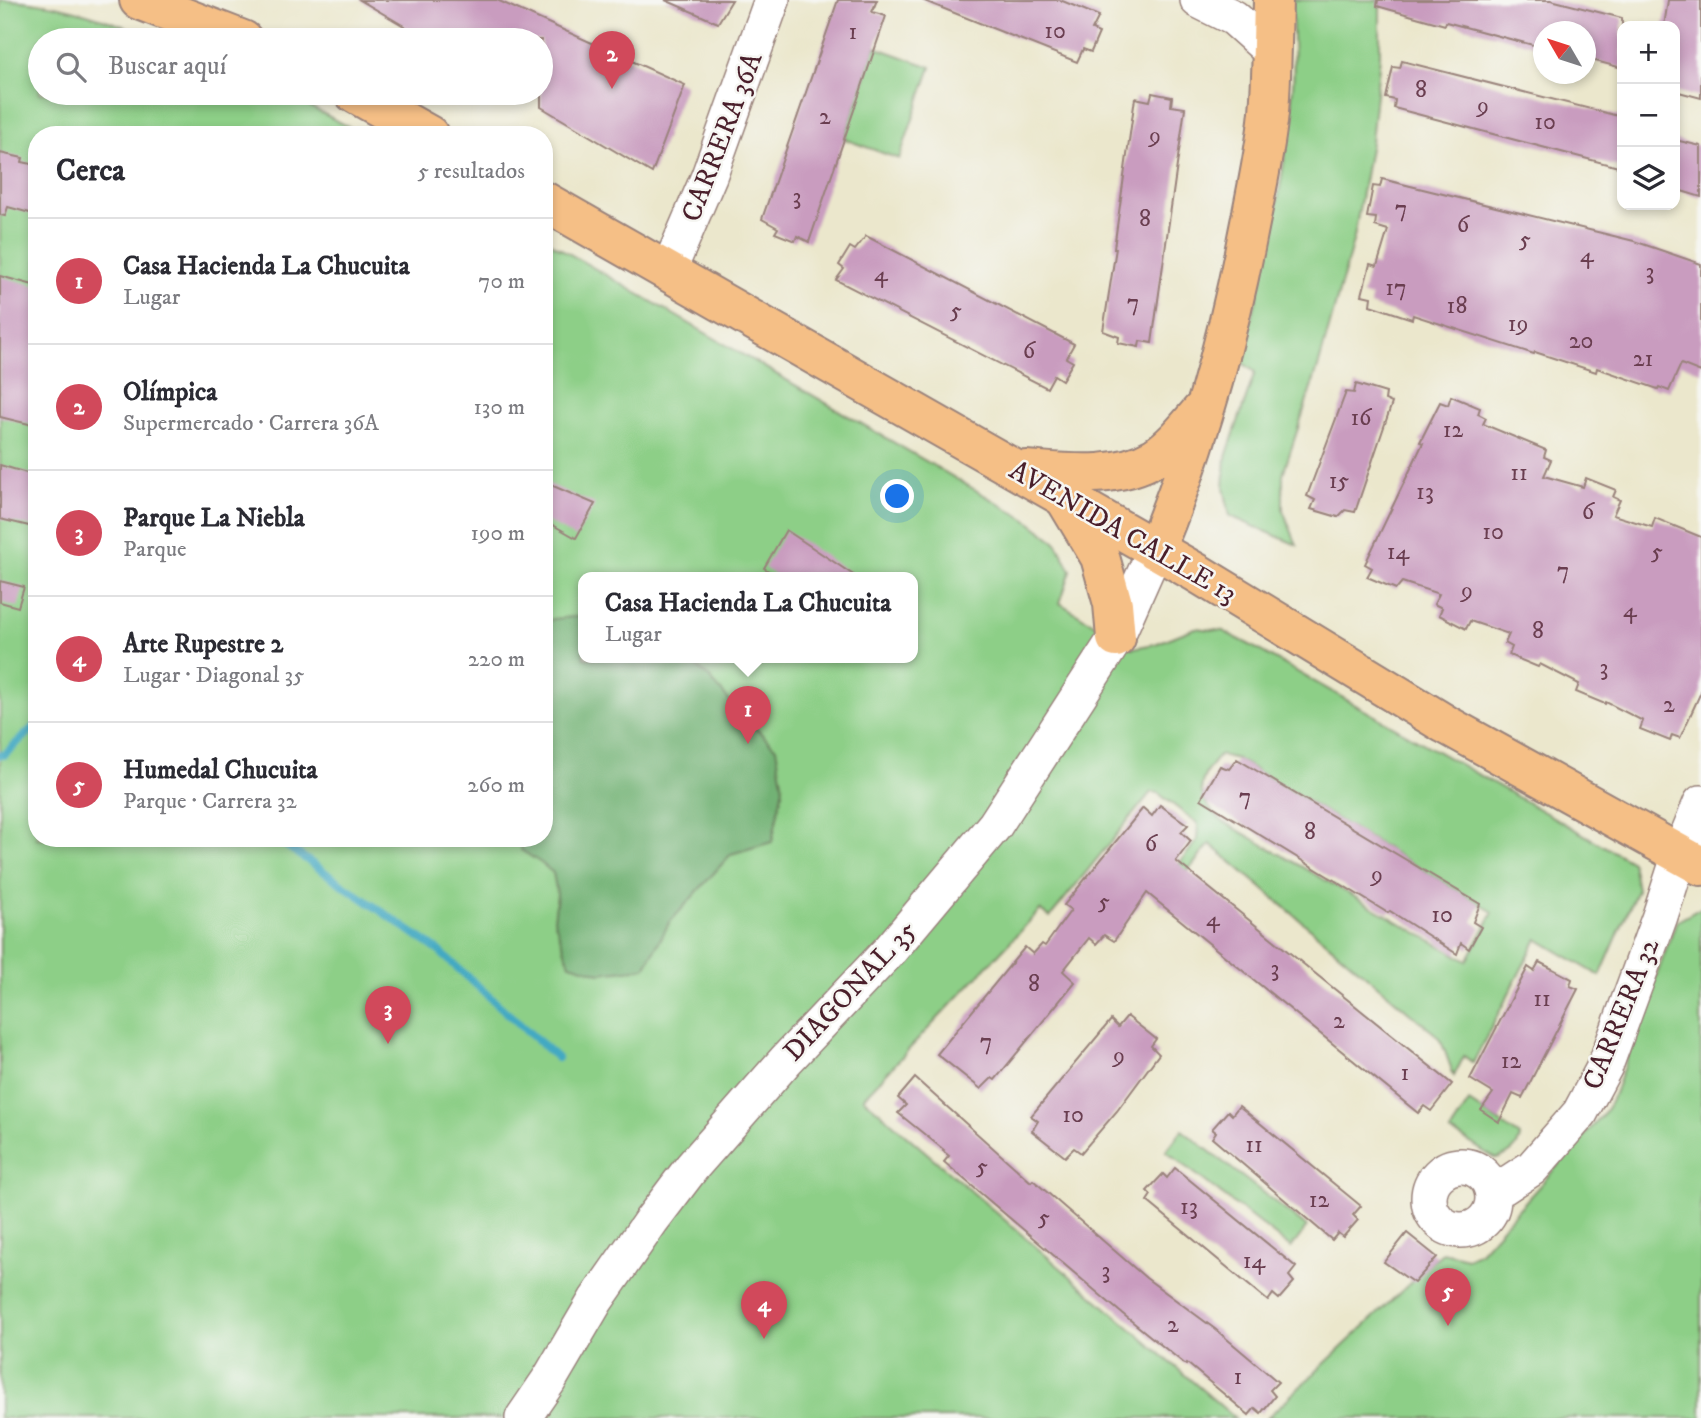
<!DOCTYPE html>
<html lang="es">
<meta charset="utf-8">
<style>
body{margin:0;font-family:"IM FELL DW Pica",serif;background:#f7f7f7;color:#2b2b33}
.controls{position:absolute;right:21px;top:21px;display:grid;overflow:hidden;border-radius:14px;box-shadow:0 4px 10px #0003}
.controls button{width:63px;height:63px;display:grid;place-items:center;padding:0;border:0;border-bottom:2px solid #e1e1e2;background:#fff;color:#2b2b33;font:35px sans-serif}
.compass{position:absolute;left:1533px;top:21px;width:63px;height:63px;border-radius:50%;background:#fff;box-shadow:0 4px 10px #0003;rotate:309deg}
.you{position:absolute;left:898px;top:497px;width:24px;height:24px;margin:-18px;border:5px solid #fff;border-radius:50%;background:#1a73e8;box-shadow:0 0 0 10px #1a73e833}
.badge{display:grid;place-items:center;width:46px;height:46px;border-radius:50%;background:#d1495b;color:#fff;font-size:23px;font-weight:700}
.pin{position:absolute;translate:-50% -58px;filter:drop-shadow(0 2px 4px #0008)}
.pin::after{content:'';position:absolute;top:37px;width:24px;height:21px;background:inherit;clip-path:polygon(0 0,100% 0,50% 100%)}
.popup{position:absolute;left:578px;top:572px;width:340px;height:91px;box-sizing:border-box;display:grid;place-content:center;border-radius:14px;background:#fff;filter:drop-shadow(0 2px 5px #0005);font-size:23px;white-space:nowrap;color:#7c7c81}
.popup b{font-size:26px;color:#2b2b33}
.popup::after{content:'';position:absolute;left:50%;top:100%;margin-left:-14px;border:14px solid transparent;border-top-color:#fff}
.list{margin:0;padding:0;list-style:none}
h2{display:flex;justify-content:space-between;align-items:center;height:91px;margin:0;padding:0 28px;font-size:30px}
h2 small{font-size:23px;font-weight:400;color:#7c7c81}
.list li{display:grid;grid-template-columns:46px 1fr auto;gap:21px;align-items:center;box-sizing:border-box;height:126px;padding:0 28px;border-top:2px solid #e1e1e2}
.list b{display:block;font-size:26px;white-space:nowrap}
.list p{margin:0;font-size:23px;white-space:nowrap;color:#7c7c81}
.list em{font-size:23px;font-style:normal;color:#7c7c81}
.icon{flex:none;width:38px;height:38px;fill:none;stroke:currentColor;stroke-width:2;stroke-linecap:round;stroke-linejoin:round}
.map{position:relative;flex:none;width:1701px;height:1418px;overflow:hidden}
.search{position:absolute;background:#fff;box-shadow:0 4px 10px #0003;left:28px;top:28px;width:525px;height:77px;display:flex;align-items:center;gap:18px;box-sizing:border-box;padding:0 24px;border-radius:38px;color:#7c7c81;font-size:26px}
.panel{position:absolute;background:#fff;box-shadow:0 4px 10px #0003;left:28px;top:126px;width:525px;height:721px;border-radius:28px}
.map>svg:first-child{display:block}
.green{fill:#8dcf87;stroke:#6c7759;stroke-width:2;fill-rule:evenodd}
.forest{fill:#72b274;stroke:#5e6850;stroke-width:2}
.lines{fill:none;stroke-linecap:round;stroke-linejoin:round}
.stream{stroke:#42a9c2;stroke-width:8}
.building{fill:#c99cbf}
.minor-casing{stroke:#9a837c;stroke-width:38}
.major-casing{stroke:#9a837c;stroke-width:42}
.minor{stroke:#fff;stroke-width:35}
.major{stroke:#f5bf86;stroke-width:38}
.labels{text-anchor:middle;dominant-baseline:central;stroke-width:5;stroke-linejoin:round;paint-order:stroke}
.number-label{font-size:24px;fill:#6a3e50}
.street-label{font-size:28px;fill:#4a1f2b;stroke:#f6f6f2}
</style>
<div class="map">
<svg width="1701" height="1418" viewBox="0 0 1701 1418">
<rect width="100%" height="100%" fill="#f6f6f2"/>
<filter id="ink" filterUnits="userSpaceOnUse"><feTurbulence type="fractalNoise" baseFrequency=".0143" numOctaves="2"/><feDisplacementMap in="SourceGraphic" scale="14" xChannelSelector="R" yChannelSelector="G"/><feConvolveMatrix kernelMatrix="1 2 1 2 8 2 1 2 1" color-interpolation-filters="sRGB"/></filter>
<filter id="wash" filterUnits="userSpaceOnUse"><feTurbulence type="fractalNoise" baseFrequency=".00686" numOctaves="4" result="noise"/><feDisplacementMap in="SourceGraphic" scale="28" xChannelSelector="R" yChannelSelector="G"/><feGaussianBlur stdDeviation="1.57" result="paint"/><feColorMatrix in="noise" values="0 0 0 0 0 0 0 0 0 0 0 0 0 0 0 0 0 1.4 0 .05"/><feComposite in="paint" operator="in"/></filter>
<g filter="url(#wash)">
<rect width="100%" height="100%" fill="#ebe7cc"/>
<g class="green">
<path d="M0,0C54,0 110,20 159,40H40V93H284L364,135H37V838H544V239L1027,520L1056,542L1071,570L1060,603L1133,648L1155,644L1195,628L1223,631L1250,645L1632,862L1637,890L1600,976L1537,939L1473,1063L1464,1056L1454,1076L1440,1038L1210,844L1160,905L1164,885L1197,840L1198,824L1158,793L1151,792L1050,917L1040,910L863,1098L1235,1418H0ZM584,578H912V658H584ZM1220,755L1237,759L1493,912L1467,961L1222,821C1195,797 1195,781 1220,755Z"/>
<path d="M1292,0H1380V56L1371,142L1354,238L1319,364L1283,474V510L1297,545L1230,516L1224,488L1226,457L1255,372L1240,361C1266,271 1285,180 1293,86C1295,58 1292,28 1292,0Z"/>
<polygon points="875,47 931,67 899,159 844,139"/>
<polygon points="1701,908 1701,1418 1267,1418 1443,1252 1467,1258 1480,1252 1603,1115 1611,1102 1676,922"/>
<path d="M1469,1102L1520,1136C1519,1149 1508,1155 1497,1159C1480,1151 1467,1138 1450,1132Z"/>
<polygon points="1182,1130 1307,1227 1291,1248 1166,1151"/>
</g>
<polygon class="forest" points="583,616 584,658 686,658 707,675 742,715 776,748 783,788 772,842 731,854 669,923 645,968 600,973 570,964 554,920 557,894 553,873 541,863 521,850 522,838 544,838 544,623 553,619"/>
<g class="lines">
<g class="stream">
<polyline points="0,755 4,755 37,724"/>
<polyline points="275,838 439,951 557,1058"/>
</g>
</g>
<g id="blocks">
<g class="building">
<polygon points="360,0 497,0 685,85 652,173 541,107 541,40 428,40"/>
<polygon points="665,0 732,0 718,23"/>
<polygon points="838,0 877,0 872,12 886,16 809,242 797,236 795,241 775,233 778,228 762,219"/>
<polygon points="922,0 1060,0 1099,16 1092,30 1099,33 1091,52 1083,49 1077,62"/>
<polygon points="1378,0 1551,0 1622,18 1622,68 1588,59 1589,51 1586,50 1586,32 1544,32 1544,48 1446,22 1445,25 1377,6"/>
<polygon points="1668,0 1701,0 1701,98 1675,91 1675,26 1664,26"/>
<polygon points="1402,61 1622,117 1622,168 1394,108 1395,100 1386,98 1393,67 1400,68"/>
<polygon points="1152,93 1172,97 1171,106 1185,108 1152,343 1140,341 1139,347 1118,343 1119,337 1103,331 1116,248 1114,248 1135,98 1150,101"/>
<polygon points="1675,140 1701,146 1701,197 1675,189"/>
<polygon points="0,153 23,158 22,162 37,165 37,215 8,207 5,216 0,215"/>
<polygon points="1382,179 1634,241 1701,264 1701,372 1681,364 1669,391 1659,387 1658,389 1597,368 1596,372 1535,352 1534,354 1413,315 1412,319 1370,305 1371,297 1362,295 1370,264 1377,266 1388,230 1375,226 1376,218 1367,217 1373,186 1380,187"/>
<polygon points="866,236 1074,344 1066,358 1073,362 1062,380 1054,375 1047,388 836,280 844,269 839,265 850,247 855,250"/>
<polygon points="0,276 37,286 37,426 0,417"/>
<polygon points="1356,384 1386,393 1385,400 1392,403 1355,512 1345,510 1338,517 1311,509 1315,500 1307,496 1346,392 1354,393"/>
<polygon points="1451,396 1480,408 1478,414 1486,418 1483,424 1546,450 1544,457 1551,460 1544,476 1583,487 1586,478 1616,490 1613,497 1620,500 1613,515 1652,527 1655,518 1701,537 1701,692 1680,738 1672,735 1670,741 1640,729 1643,721 1606,702 1605,704 1576,692 1579,684 1540,664 1538,667 1509,655 1512,647 1505,643 1509,634 1470,621 1466,629 1439,615 1442,608 1434,604 1439,594 1402,582 1396,589 1367,577 1372,568 1365,564 1423,443 1420,442 1440,402 1448,405"/>
<polygon points="0,465 37,476 37,528 0,519"/>
<polygon points="544,482 595,504 576,538 544,520"/>
<polygon points="786,530 858,578 780,578 764,568"/>
<polygon points="0,581 24,587 18,607 0,602"/>
<polygon points="1237,759 1480,904 1473,922 1481,927 1469,949 1461,943 1457,954 1390,911 1388,913 1201,799 1220,766 1229,769"/>
<polygon points="1160,805 1188,825 1181,832 1191,841 1176,861 1452,1084 1431,1111 1424,1106 1418,1113 1147,893 1114,941 1104,935 1096,944 1089,938 1063,971 1075,982 995,1080 992,1078 981,1089 937,1054 1025,947 1033,954 1042,944 1045,946 1071,910 1064,905 1143,808 1152,816"/>
<polygon points="1539,962 1572,979 1570,986 1578,989 1522,1098 1513,1094 1499,1122 1481,1110 1493,1093 1470,1079 1528,967 1534,971"/>
<polygon points="1127,1016 1156,1039 1151,1046 1159,1054 1117,1111 1081,1153 1074,1148 1065,1157 1032,1131 1038,1121 1031,1116 1111,1020 1118,1027"/>
<polygon points="915,1078 1031,1182 1033,1180 1146,1278 1215,1329 1278,1382 1270,1390 1275,1396 1261,1413 1255,1408 1249,1415 1187,1363 1186,1365 1119,1311 944,1162 949,1156 943,1151 944,1150 898,1113 906,1105 898,1098"/>
<polygon points="1239,1106 1361,1206 1353,1215 1358,1220 1343,1237 1338,1233 1332,1240 1212,1138 1216,1132 1212,1129 1228,1111 1232,1115"/>
<polygon points="1175,1168 1296,1267 1289,1276 1294,1282 1279,1299 1273,1294 1268,1301 1147,1201 1151,1195 1147,1191 1163,1174 1167,1178"/>
<polygon points="1407,1233 1437,1257 1414,1283 1384,1262"/>
</g>
</g>
</g>
<g filter="url(#ink)">
<use href="#blocks" fill-opacity="0" stroke="#9a837c" stroke-width="2"/>
<g class="lines">
<defs>
<g id="minor">
<polyline points="1198,0 1234,18 1272,52"/>
<polyline points="668,272 709,176 772,0"/>
<circle cx="1461" cy="1198" r="32"/>
<polyline points="1492,1189 1503,1187 1532,1168 1580,1113 1605,1066 1660,916 1680,854 1701,803"/>
<polyline points="523,1418 549,1380 596,1300 651,1221 692,1167 786,1060 891,949 995,825 1116,638 1155,550"/>
</g>
<g id="major">
<polyline points="139,0 243,40"/>
<polyline points="354,93 429,135"/>
<polyline points="544,201 1197,573 1445,724 1701,866"/>
<path d="M1026,470C1068,473 1116,480 1155,457C1174,445 1188,426 1202,410"/>
<polyline points="1067,502 1100,557 1113,604 1116,638"/>
<path d="M1155,550C1197,449 1226,346 1247,238C1255,197 1265,154 1269,112C1272,75 1272,37 1273,0"/>
</g>
</defs>
<use href="#minor" class="minor-casing"/>
<use href="#major" class="major-casing"/>
<use href="#minor" class="minor"/>
<use href="#major" class="major"/>
</g>
</g>
<g class="labels">
<g class="number-label">
<text x="1055" y="31">10</text>
<text x="853" y="32">1</text>
<text x="1421" y="90">8</text>
<text x="1483" y="106">9</text>
<text x="825" y="117">2</text>
<text x="1545" y="122">10</text>
<text x="1155" y="136">9</text>
<text x="797" y="197">3</text>
<text x="1401" y="209">7</text>
<text x="1145" y="219">8</text>
<text x="1463" y="225">6</text>
<text x="1525" y="240">5</text>
<text x="1587" y="255">4</text>
<text x="1650" y="272">3</text>
<text x="881" y="274">4</text>
<text x="1396" y="288">17</text>
<text x="1133" y="303">7</text>
<text x="1457" y="306">18</text>
<text x="956" y="311">5</text>
<text x="1518" y="324">19</text>
<text x="1581" y="341">20</text>
<text x="1029" y="351">6</text>
<text x="1643" y="359">21</text>
<text x="1361" y="418">16</text>
<text x="1453" y="430">12</text>
<text x="1519" y="473">11</text>
<text x="1339" y="481">15</text>
<text x="1425" y="492">13</text>
<text x="1588" y="512">6</text>
<text x="1493" y="532">10</text>
<text x="1398" y="552">14</text>
<text x="1657" y="552">5</text>
<text x="1563" y="571">7</text>
<text x="1467" y="591">9</text>
<text x="1630" y="610">4</text>
<text x="1538" y="631">8</text>
<text x="1604" y="668">3</text>
<text x="1669" y="705">2</text>
<text x="1245" y="797">7</text>
<text x="1310" y="832">8</text>
<text x="1151" y="844">6</text>
<text x="1377" y="875">9</text>
<text x="1104" y="902">5</text>
<text x="1442" y="915">10</text>
<text x="1213" y="919">4</text>
<text x="1275" y="969">3</text>
<text x="1034" y="984">8</text>
<text x="1542" y="999">11</text>
<text x="1339" y="1021">2</text>
<text x="986" y="1042">7</text>
<text x="1119" y="1056">9</text>
<text x="1511" y="1061">12</text>
<text x="1405" y="1073">1</text>
<text x="1073" y="1115">10</text>
<text x="1254" y="1145">11</text>
<text x="982" y="1167">5</text>
<text x="1319" y="1200">12</text>
<text x="1189" y="1207">13</text>
<text x="1044" y="1218">5</text>
<text x="1254" y="1261">14</text>
<text x="1106" y="1271">3</text>
<text x="1173" y="1325">2</text>
<text x="1238" y="1377">1</text>
</g>
<g class="street-label">
<text transform="translate(722 137) rotate(-69)">CARRERA 36A</text>
<text transform="translate(1123 532) rotate(30)">AVENIDA CALLE 13</text>
<text transform="translate(850 991) rotate(-47)">DIAGONAL 35</text>
<text transform="translate(1621 1014) rotate(-68)">CARRERA 32</text>
</g>
</g>
</svg>
<div class="controls">
<button>+</button>
<button>−</button>
<button><svg class="icon" aria-label="layers" viewBox="0 0 24 24"><path d="M12 4l9 5-9 5-9-5zM3 14l9 5 9-5"/></svg></button>
</div>
<svg class="compass" viewBox="-18 -18 36 36"><path d="M0-13l5 13h-10z" fill="#e53935"/><path d="M0 13l5-13h-10z" fill="#7c7c81"/></svg>
<div class="you"></div>
<div class="pin badge" style="left:748px;top:744px">1</div>
<div class="popup"><b>Casa Hacienda La Chucuita</b>Lugar</div>
<div class="pin badge" style="left:612px;top:89px">2</div>
<div class="pin badge" style="left:388px;top:1044px">3</div>
<div class="pin badge" style="left:764px;top:1339px">4</div>
<div class="pin badge" style="left:1448px;top:1326px">5</div>
<div class="search"><svg class="icon" aria-label="search" viewBox="0 0 24 24"><circle cx="10" cy="10" r="6"/><path d="M15 15l6 6"/></svg>Buscar aquí</div>
<section class="panel">
<h2>Cerca<small>5 resultados</small></h2>
<ul class="list">
<li><span class="badge">1</span><div><b>Casa Hacienda La Chucuita</b><p>Lugar</p></div><em>70 m</em></li>
<li><span class="badge">2</span><div><b>Olímpica</b><p>Supermercado · Carrera 36A</p></div><em>130 m</em></li>
<li><span class="badge">3</span><div><b>Parque La Niebla</b><p>Parque</p></div><em>190 m</em></li>
<li><span class="badge">4</span><div><b>Arte Rupestre 2</b><p>Lugar · Diagonal 35</p></div><em>220 m</em></li>
<li><span class="badge">5</span><div><b>Humedal Chucuita</b><p>Parque · Carrera 32</p></div><em>260 m</em></li>
</ul>
</section>
</div>
